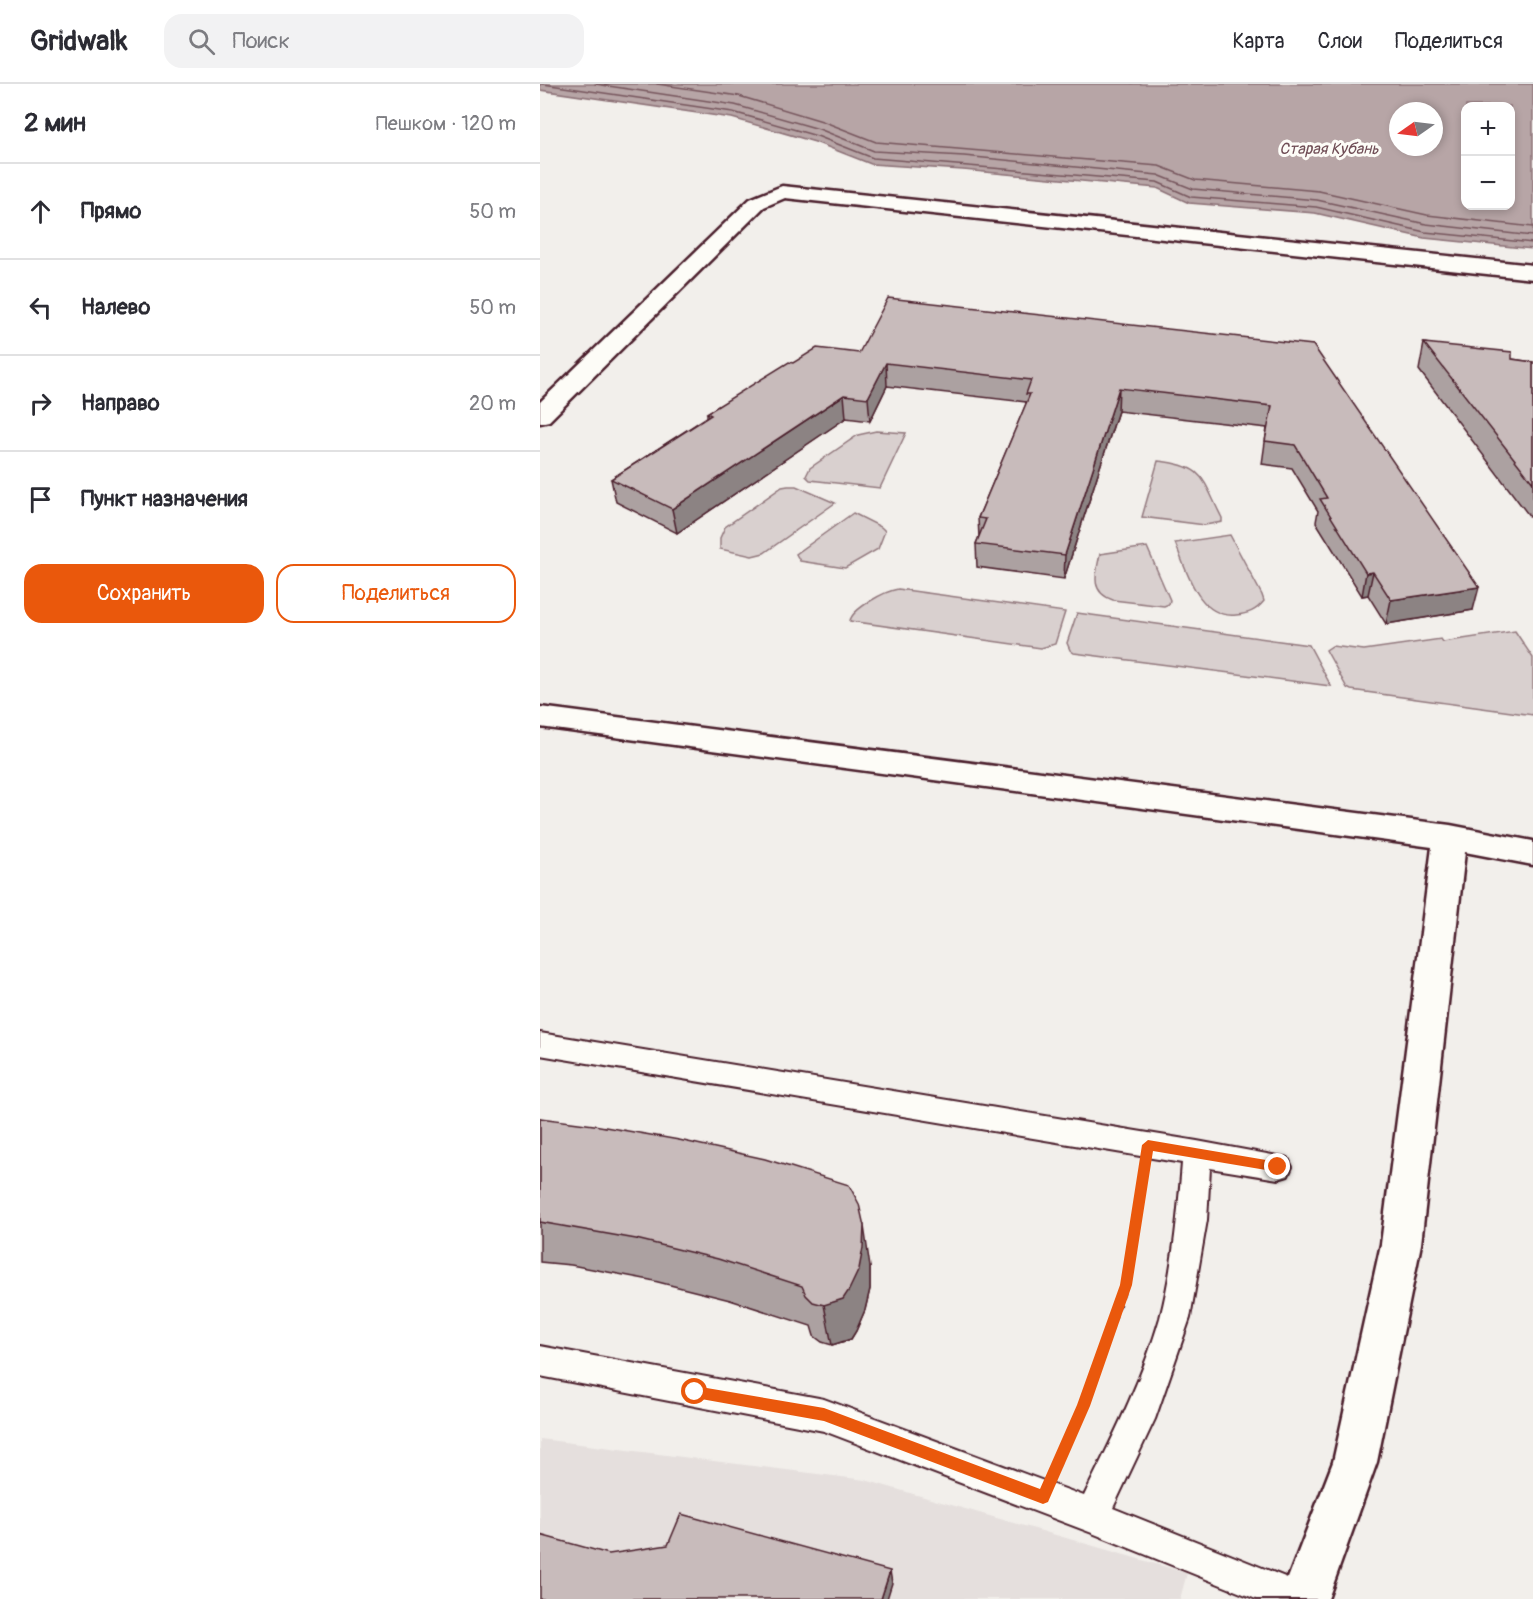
<!DOCTYPE html>
<html lang="ru">
<meta charset="utf-8">
<style>
body{margin:0;font-family:Pangolin,sans-serif;background:#f2f2f3;color:#2b2b33}
.controls{position:absolute;right:18px;top:18px;display:grid;overflow:hidden;border-radius:12px;box-shadow:0 3px 9px #0003}
.controls button{width:54px;height:54px;display:grid;place-items:center;padding:0;border:0;border-bottom:2px solid #e1e1e2;background:#fff;color:#2b2b33;font:30px sans-serif}
.compass{position:absolute;left:849px;top:18px;width:54px;height:54px;border-radius:50%;background:#fff;box-shadow:0 3px 9px #0003;rotate:256deg}
.stop{position:absolute;width:18px;height:18px;margin:-14px;border:4px solid #ea580c;border-radius:50%;background:#fff}
.stop.end{background:#ea580c;border-color:#fff;box-shadow:0 2px 6px #0008}
.list{margin:0;padding:0;list-style:none}
h2{display:flex;justify-content:space-between;align-items:center;height:78px;margin:0;padding:0 24px;font-size:26px}
h2 small{font-size:20px;font-weight:400;color:#7c7c81}
.list li{display:grid;grid-template-columns:39px 1fr auto;gap:18px;align-items:center;box-sizing:border-box;height:96px;padding:0 24px;border-top:2px solid #e1e1e2}
.list b{display:block;font-size:22px;white-space:nowrap}
.list em{font-size:20px;font-style:normal;color:#7c7c81}
.actions{display:flex;gap:12px;padding:18px 24px}
.actions a{flex:1;padding:14px 0;border:2px solid #ea580c;border-radius:18px;text-align:center;font-size:21px;color:#ea580c}
.actions .main{background:#ea580c;color:#fff}
.icon{flex:none;width:33px;height:33px;fill:none;stroke:currentColor;stroke-width:2;stroke-linecap:round;stroke-linejoin:round}
.map{position:relative;flex:none;width:993px;height:1515px;overflow:hidden}
header{display:flex;align-items:center;gap:36px;box-sizing:border-box;height:84px;padding:0 30px;background:#fff;border-bottom:2px solid #e1e1e2}
header strong{font-size:28px}
nav{display:flex;gap:33px;margin-inline-start:auto;font-size:21px}
.search{width:420px;height:54px;background:#f2f2f3;display:flex;align-items:center;gap:15px;box-sizing:border-box;padding:0 21px;border-radius:18px;color:#7c7c81;font-size:22px}
main{display:flex}
aside{flex:1;background:#fff}
.map>svg:first-child{display:block}
.built{fill:#e5dfdd}
.green{fill:#d9d0cf;stroke:#92787d;stroke-width:1.5}
.water{fill:#b7a5a6;stroke:#8b6f75;stroke-width:1.5;fill-rule:evenodd}
.lines{fill:none;stroke-linecap:round;stroke-linejoin:round}
.shore{stroke:#76555c;stroke-width:1.5}
.service-casing{stroke:#4a1f2b;stroke-width:4}
.tertiary-casing{stroke:#4a1f2b;stroke-width:5}
.path{stroke:#4a1f2b;stroke-width:4.5;stroke-dasharray:6 6;stroke-linecap:butt}
.service{fill:#fdfcf7;fill-rule:evenodd}
.tertiary{fill:#fdfcf7;fill-rule:evenodd}
.wall{fill:#aca1a1;stroke:#4a1f2b;stroke-width:1.5}
.shaded-wall{fill:#8c8383;stroke:#4a1f2b;stroke-width:1.5}
.building{fill:#c8bbbb;stroke:#4a1f2b;stroke-width:1.5}
.route{fill:#ea580c}
.labels{text-anchor:middle;dominant-baseline:central;stroke-width:6;stroke-linejoin:round;paint-order:stroke}
.far-water-label{font-size:16px;font-style:italic;fill:#704e56;stroke:#fdfcf7}
</style>
<header>
<strong>Gridwalk</strong>
<div class="search"><svg class="icon" aria-label="search" viewBox="0 0 24 24"><circle cx="10" cy="10" r="6"/><path d="M15 15l6 6"/></svg>Поиск</div>
<nav><a>Карта</a><a>Слои</a><a>Поделиться</a></nav>
</header>
<main>
<aside>
<h2>2 мин<small>Пешком · 120 m</small></h2>
<ul class="list">
<li><svg class="icon" aria-label="ahead" viewBox="0 0 24 24"><path d="M12 20V5M6 11l6-6 6 6"/></svg><div><b>Прямо</b></div><em>50 m</em></li>
<li><svg class="icon" aria-label="left" viewBox="0 0 24 24"><path d="M17 20v-9H6M10 6l-5 5 5 5"/></svg><div><b>Налево</b></div><em>50 m</em></li>
<li><svg class="icon" aria-label="right" viewBox="0 0 24 24"><path d="M7 20v-9h11M14 6l5 5-5 5"/></svg><div><b>Направо</b></div><em>20 m</em></li>
<li><svg class="icon" aria-label="arrive" viewBox="0 0 24 24"><path d="M6 21V4h12l-3 4 3 4H6"/></svg><div><b>Пункт назначения</b></div></li>
</ul>
<div class="actions"><a class="main">Сохранить</a><a>Поделиться</a></div>
</aside>
<div class="map">
<svg width="993" height="1515" viewBox="0 0 993 1515">
<rect width="100%" height="100%" fill="#f2efeb"/>
<filter id="ink" filterUnits="userSpaceOnUse"><feTurbulence type="fractalNoise" baseFrequency=".0167" numOctaves="2"/><feDisplacementMap in="SourceGraphic" scale="12" xChannelSelector="R" yChannelSelector="G"/><feConvolveMatrix kernelMatrix="1 2 1 2 8 2 1 2 1" color-interpolation-filters="sRGB"/></filter>
<g filter="url(#ink)">
<polygon class="built" points="0,1355 325,1396 647,1489 640,1515 0,1515"/>
<g class="green">
<polygon points="336,347 366,349 340,404 270,396 266,392 270,384 318,351"/>
<path d="M618,377C666,382 662,395 682,434V438L665,441L602,433Z"/>
<polygon points="248,402 256,402 295,419 224,469 212,472 180,465 180,454 185,443 242,403"/>
<polygon points="313,429 341,443 345,447 338,465 305,484 260,477 256,470"/>
<path d="M690,451L722,511L724,517C716,527 708,530 696,531C658,535 647,487 635,459Z"/>
<path d="M607,463L630,516L629,520L624,522L573,516C549,508 556,489 560,470Z"/>
<path d="M358,505L525,528L515,560L501,564L310,537C312,525 345,507 358,505Z"/>
<polygon points="537,529 769,561 791,602 534,569 530,566 527,559"/>
<polygon points="975,547 993,574 993,631 811,606 807,604 786,566 792,562 824,566 901,555 903,558"/>
</g>
<path class="water" d="M0,0H993V165L884,154L775,129L649,119L617,104L423,86L331,80L275,58L192,34L0,6ZM926,22H970V122H926ZM858,27H894V63H858Z"/>
<g class="lines">
<g class="shore">
<polyline points="3,0 193,28 277,52 333,74 617,98 651,113 776,123 885,148 993,159"/>
<polyline points="55,0 195,21 279,45 334,67 424,72 618,91 653,105 777,116 886,140 993,152"/>
<polyline points="117,0 199,12 282,37 336,58 619,82 655,96 779,107 887,131 993,143"/>
</g>
<defs>
<path id="service" d="M0,949L657,1057L748,1074L752,1083L748,1092L738,1095L670,1084L667,1136L650,1234L615,1335L573,1424L770,1503L775,1515H716L552,1449L284,1347L0,1292V1262L284,1315L544,1412C572,1355 602,1296 620,1234C633,1184 638,1130 642,1079L0,971Z"/>
<g id="tertiary">
<polygon points="242,102 993,181 993,195 245,114 224,123 9,337 0,339 0,318 210,115"/>
<polygon points="0,623 910,741 993,757 993,781 925,768 881,1160 837,1378 788,1515 740,1515 793,1378 841,1160 892,763 0,643"/>
</g>
</defs>
<use href="#service" class="service-casing"/>
<use href="#tertiary" class="tertiary-casing"/>
<polyline class="path" points="517,1382 543,1322 586,1201 603,1092"/>
<use href="#service" class="service"/>
<use href="#tertiary" class="tertiary"/>
</g>
<g class="wall">
<polygon points="884,259 972,275 993,278 993,437 879,286"/>
<polygon points="773,261 933,526 846,540 828,511 822,512 776,438 778,427 752,384 722,380 727,344 578,327 524,495 437,483 436,460 439,453 438,434 486,320 486,318 347,302 330,337 306,334 137,449 76,418 71,395 167,333 167,329 253,279 319,269"/>
<polygon points="0,1034 330,1183 330,1205 325,1226 316,1247 311,1255 292,1261 282,1258 274,1252 271,1242 190,1216 110,1196 31,1181 0,1178"/>
</g>
<g class="shaded-wall">
<polygon points="346,279 347,302 330,337 328,314"/>
<polygon points="579,304 578,327 524,495 525,471"/>
<polygon points="304,311 306,334 137,449 132,425"/>
<polygon points="833,488 828,511 822,512 826,489"/>
<polygon points="939,503 933,526 846,540 851,516"/>
<polygon points="324,1142 330,1183 330,1205 325,1226 316,1247 311,1255 292,1261 284,1221"/>
<polygon points="350,1487 352,1499 347,1515 341,1515"/>
</g>
<g class="building">
<polygon points="348,214 773,261 939,503 851,516 833,488 826,489 780,415 787,414 755,361 725,357 732,322 579,304 525,471 436,460 446,435 438,434 490,310 486,310 491,296 346,279 328,314 304,311 132,425 71,395 171,331 167,329 249,278 253,279 277,264 319,269"/>
<polygon points="884,259 972,268 972,275 993,278 993,399"/>
<polygon points="0,1034 54,1041 139,1056 225,1075 309,1101 319,1120 324,1142 323,1164 319,1185 309,1206 303,1215 284,1221 273,1218 266,1211 262,1202 178,1175 96,1155 0,1138"/>
<polygon points="141,1430 350,1487 341,1515 0,1515 0,1451 69,1470 128,1461"/>
</g>
</g>
<polygon class="route" points="608,1056 738,1078 743,1083 738,1088 613,1067 592,1201 550,1322 508,1418 503,1420 284,1337 150,1313 149,1308 150,1304 155,1302 284,1324 500,1405 537,1321 580,1201 602,1061"/>
<g class="labels">
<g class="far-water-label">
<text x="789" y="65">Старая Кубань</text>
</g>
</g>
</svg>
<div class="controls">
<button>+</button>
<button>−</button>
</div>
<svg class="compass" viewBox="-18 -18 36 36"><path d="M0-13l5 13h-10z" fill="#e53935"/><path d="M0 13l5-13h-10z" fill="#7c7c81"/></svg>
<div class="stop" style="left:155px;top:1308px"></div>
<div class="stop end" style="left:738px;top:1083px"></div>
</div>
</main>
